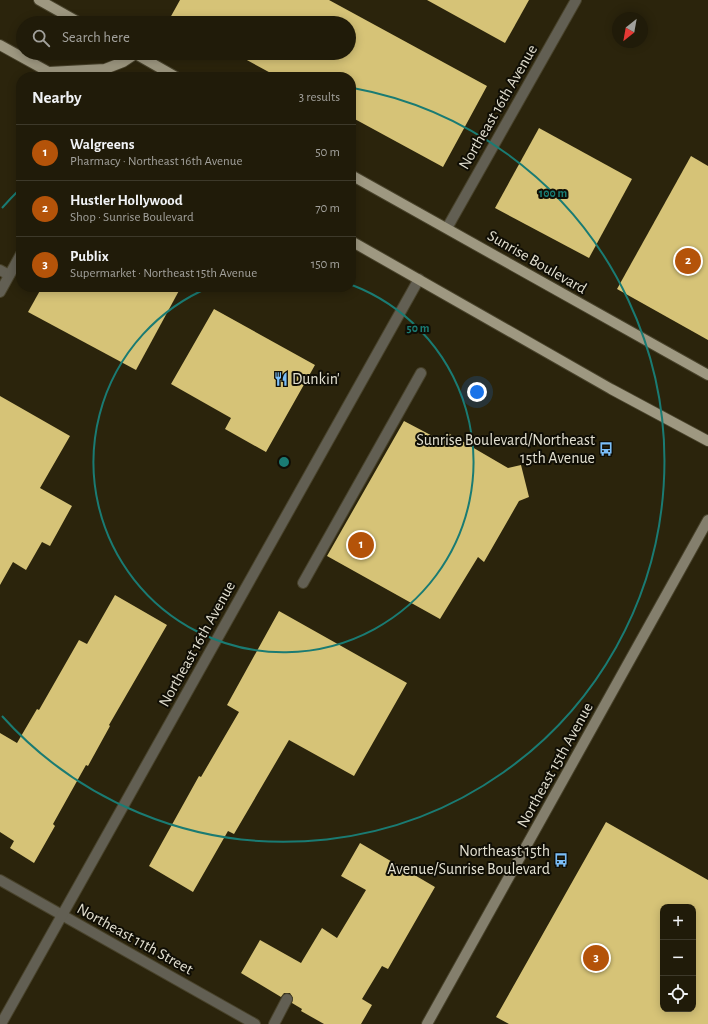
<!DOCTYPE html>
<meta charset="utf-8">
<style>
body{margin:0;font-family:"Alegreya Sans",sans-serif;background:#2d2817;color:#f1f3f6}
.controls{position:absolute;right:12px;bottom:12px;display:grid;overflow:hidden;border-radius:8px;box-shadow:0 2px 10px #0003}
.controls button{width:36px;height:36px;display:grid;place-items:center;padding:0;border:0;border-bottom:1px solid #3d392a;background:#201b09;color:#f1f3f6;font:20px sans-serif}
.compass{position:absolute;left:612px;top:12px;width:36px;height:36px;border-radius:50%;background:#201b09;box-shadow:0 2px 10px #0003;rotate:211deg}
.you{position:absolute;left:477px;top:392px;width:14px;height:14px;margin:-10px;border:3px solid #fff;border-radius:50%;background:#1a73e8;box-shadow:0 0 0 6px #1a73e833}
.badge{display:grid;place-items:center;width:26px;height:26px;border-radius:50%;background:#b45309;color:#fff;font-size:13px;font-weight:700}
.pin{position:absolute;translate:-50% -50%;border:2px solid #fff;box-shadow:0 1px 4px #0006}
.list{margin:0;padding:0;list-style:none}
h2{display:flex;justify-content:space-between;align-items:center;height:52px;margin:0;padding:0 16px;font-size:17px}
h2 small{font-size:13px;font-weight:400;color:#a2a19c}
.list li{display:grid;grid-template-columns:26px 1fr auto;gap:12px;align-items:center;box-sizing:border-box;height:56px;padding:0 16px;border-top:1px solid #3d392a}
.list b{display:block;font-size:15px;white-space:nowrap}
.list p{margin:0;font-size:13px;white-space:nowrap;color:#a2a19c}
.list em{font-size:13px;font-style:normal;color:#a2a19c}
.icon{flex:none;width:22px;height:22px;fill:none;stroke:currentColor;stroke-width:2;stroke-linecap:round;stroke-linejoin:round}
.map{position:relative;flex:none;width:708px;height:1024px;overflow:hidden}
.search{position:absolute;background:#201b09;box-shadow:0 2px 10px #0003;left:16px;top:16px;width:340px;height:44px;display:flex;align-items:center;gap:10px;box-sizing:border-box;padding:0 14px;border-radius:22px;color:#a2a19c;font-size:15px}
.panel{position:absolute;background:#201b09;box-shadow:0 2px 10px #0003;left:16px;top:72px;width:340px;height:220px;border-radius:16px}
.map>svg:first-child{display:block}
.building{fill:#d6c377;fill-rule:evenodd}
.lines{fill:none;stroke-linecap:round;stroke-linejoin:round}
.lane-casing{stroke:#48422b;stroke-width:12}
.street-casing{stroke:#48422b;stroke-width:12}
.secondary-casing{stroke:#48422b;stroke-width:12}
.primary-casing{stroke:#48422b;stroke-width:12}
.lane{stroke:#625f53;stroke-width:10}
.street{stroke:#625f53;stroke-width:10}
.secondary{stroke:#847f6d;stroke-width:10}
.primary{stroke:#9e9881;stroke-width:10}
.ring{fill:none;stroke:#1a7b73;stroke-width:2}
.labels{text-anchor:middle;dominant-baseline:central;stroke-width:4;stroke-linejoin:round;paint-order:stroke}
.street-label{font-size:16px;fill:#e2dfd0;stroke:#100e05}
.poi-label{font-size:16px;fill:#e2dfd0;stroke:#100e05;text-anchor:end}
.centre{fill:#1a7b73;stroke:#100e05;stroke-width:2}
.ring-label{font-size:12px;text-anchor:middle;font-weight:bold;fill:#1a7b73;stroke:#100e05;stroke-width:4;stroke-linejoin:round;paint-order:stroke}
</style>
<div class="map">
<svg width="708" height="1024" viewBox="0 0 708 1024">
<rect width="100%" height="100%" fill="#2b240c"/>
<g class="building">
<polygon points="180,0 329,0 487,86 443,167 351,117 351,77 278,77 234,53 349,53 349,23 179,23 170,18"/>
<polygon points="427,0 529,0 505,43"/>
<polygon points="539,128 632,179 589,258 495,208"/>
<polygon points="691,156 708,166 708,340 617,289"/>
<polygon points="42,287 181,287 136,370 28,312"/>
<polygon points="214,309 315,365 266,452 225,429 231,418 171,384"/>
<polygon points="0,396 70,436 40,488 72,506 50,546 42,542 26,570 13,562 0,585"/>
<polygon points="404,421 442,441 448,433 508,468 521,465 529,497 519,501 484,562 478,557 440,619 327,556"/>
<polygon points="115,595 167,625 109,725 110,726 88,766 86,765 53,824 55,826 34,863 10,848 14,841 0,832 0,733 17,743 37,709 39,710 79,640 87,644"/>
<polygon points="279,611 407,683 354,776 289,740 234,834 228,831 193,892 149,866 199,776 201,777 239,712 227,705"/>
<path d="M606,822L708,880V1024H509L496,1017ZM663,907H693V1009H663Z"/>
<polygon points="360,843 435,887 388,969 382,966 362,999 372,1005 361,1024 324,1024 301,1011 302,1009 292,1003 293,998 290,993 284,993 281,997 241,973 260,940 301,963 322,928 337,938 366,890 341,876"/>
</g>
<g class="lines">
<defs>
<g id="lane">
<polyline points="0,270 9,275"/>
<polyline points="303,583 421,373"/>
<polyline points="274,1024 287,999"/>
</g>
<g id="street">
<polyline points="447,228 576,0"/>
<polyline points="0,292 21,254"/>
<polyline points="0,880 255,1024"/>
<polyline points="1,1024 419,279"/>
</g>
<polyline id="secondary" points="427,1024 708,520"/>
<g id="primary">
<polyline points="39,0 80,23"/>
<polyline points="0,45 54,75"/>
<polyline points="134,53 176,77"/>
<polyline points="49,72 105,69 123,62 135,54"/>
<polyline points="351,175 708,375"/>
<polyline points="351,241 611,389 708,441"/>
</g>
</defs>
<use href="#lane" class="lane-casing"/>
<use href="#street" class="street-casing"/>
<use href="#secondary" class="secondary-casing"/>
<use href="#primary" class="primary-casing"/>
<use href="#lane" class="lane"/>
<use href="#street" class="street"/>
<use href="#secondary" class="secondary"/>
<use href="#primary" class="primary"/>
</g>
<g class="ring">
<path d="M352 285A190 190 0 1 1 210 287"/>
<path d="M2 208A380 380 0 0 1 20 189M353 88A380 380 0 1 1 2 716"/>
</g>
<defs>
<symbol id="restaurant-bare" viewBox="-9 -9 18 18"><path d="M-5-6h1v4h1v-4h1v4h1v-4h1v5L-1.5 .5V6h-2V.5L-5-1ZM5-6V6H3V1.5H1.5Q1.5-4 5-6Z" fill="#7bbef8" stroke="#100e05" stroke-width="2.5" paint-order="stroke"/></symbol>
<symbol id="bus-bare" viewBox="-9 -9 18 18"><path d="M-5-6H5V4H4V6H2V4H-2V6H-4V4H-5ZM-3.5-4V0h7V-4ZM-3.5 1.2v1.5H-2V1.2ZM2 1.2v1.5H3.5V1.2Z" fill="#7bbef8" stroke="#100e05" stroke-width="2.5" paint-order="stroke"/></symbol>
</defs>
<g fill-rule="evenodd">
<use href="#restaurant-bare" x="271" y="369" width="20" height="20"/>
<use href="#bus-bare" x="596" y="439" width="20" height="20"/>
<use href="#bus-bare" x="551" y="850" width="20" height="20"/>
</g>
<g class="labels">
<g class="street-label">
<text transform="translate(498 107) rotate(-60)">Northeast 16th Avenue</text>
<text transform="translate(537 262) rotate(30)">Sunrise Boulevard</text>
<text transform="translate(197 644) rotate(-61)">Northeast 16th Avenue</text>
<text transform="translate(555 765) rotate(-61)">Northeast 15th Avenue</text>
<text transform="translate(135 939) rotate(29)">Northeast 11th Street</text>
</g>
<g class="poi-label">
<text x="292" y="379" text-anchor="start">Dunkin'</text>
<text x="595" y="440">Sunrise Boulevard/Northeast<tspan x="595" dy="18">15th Avenue</tspan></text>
<text x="550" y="851">Northeast 15th<tspan x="550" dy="18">Avenue/Sunrise Boulevard</tspan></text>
</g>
</g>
<circle cx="284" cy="462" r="6" class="centre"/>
<g class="ring-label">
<text x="553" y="197">100 m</text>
<text x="418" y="332">50 m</text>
</g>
</svg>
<div class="controls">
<button>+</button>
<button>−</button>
<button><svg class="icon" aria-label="locate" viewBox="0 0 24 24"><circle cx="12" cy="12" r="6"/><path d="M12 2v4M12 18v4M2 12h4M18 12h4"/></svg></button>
</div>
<svg class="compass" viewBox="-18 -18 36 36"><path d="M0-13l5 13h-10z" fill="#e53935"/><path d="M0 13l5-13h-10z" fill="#a2a19c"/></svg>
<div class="you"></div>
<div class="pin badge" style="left:361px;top:545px">1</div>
<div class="pin badge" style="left:688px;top:261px">2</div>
<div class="pin badge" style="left:596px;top:958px">3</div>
<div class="search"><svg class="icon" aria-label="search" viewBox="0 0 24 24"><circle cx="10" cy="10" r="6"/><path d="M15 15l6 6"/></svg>Search here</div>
<section class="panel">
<h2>Nearby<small>3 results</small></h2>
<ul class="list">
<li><span class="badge">1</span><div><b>Walgreens</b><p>Pharmacy · Northeast 16th Avenue</p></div><em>50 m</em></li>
<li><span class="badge">2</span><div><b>Hustler Hollywood</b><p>Shop · Sunrise Boulevard</p></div><em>70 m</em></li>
<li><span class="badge">3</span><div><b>Publix</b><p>Supermarket · Northeast 15th Avenue</p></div><em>150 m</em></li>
</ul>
</section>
</div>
